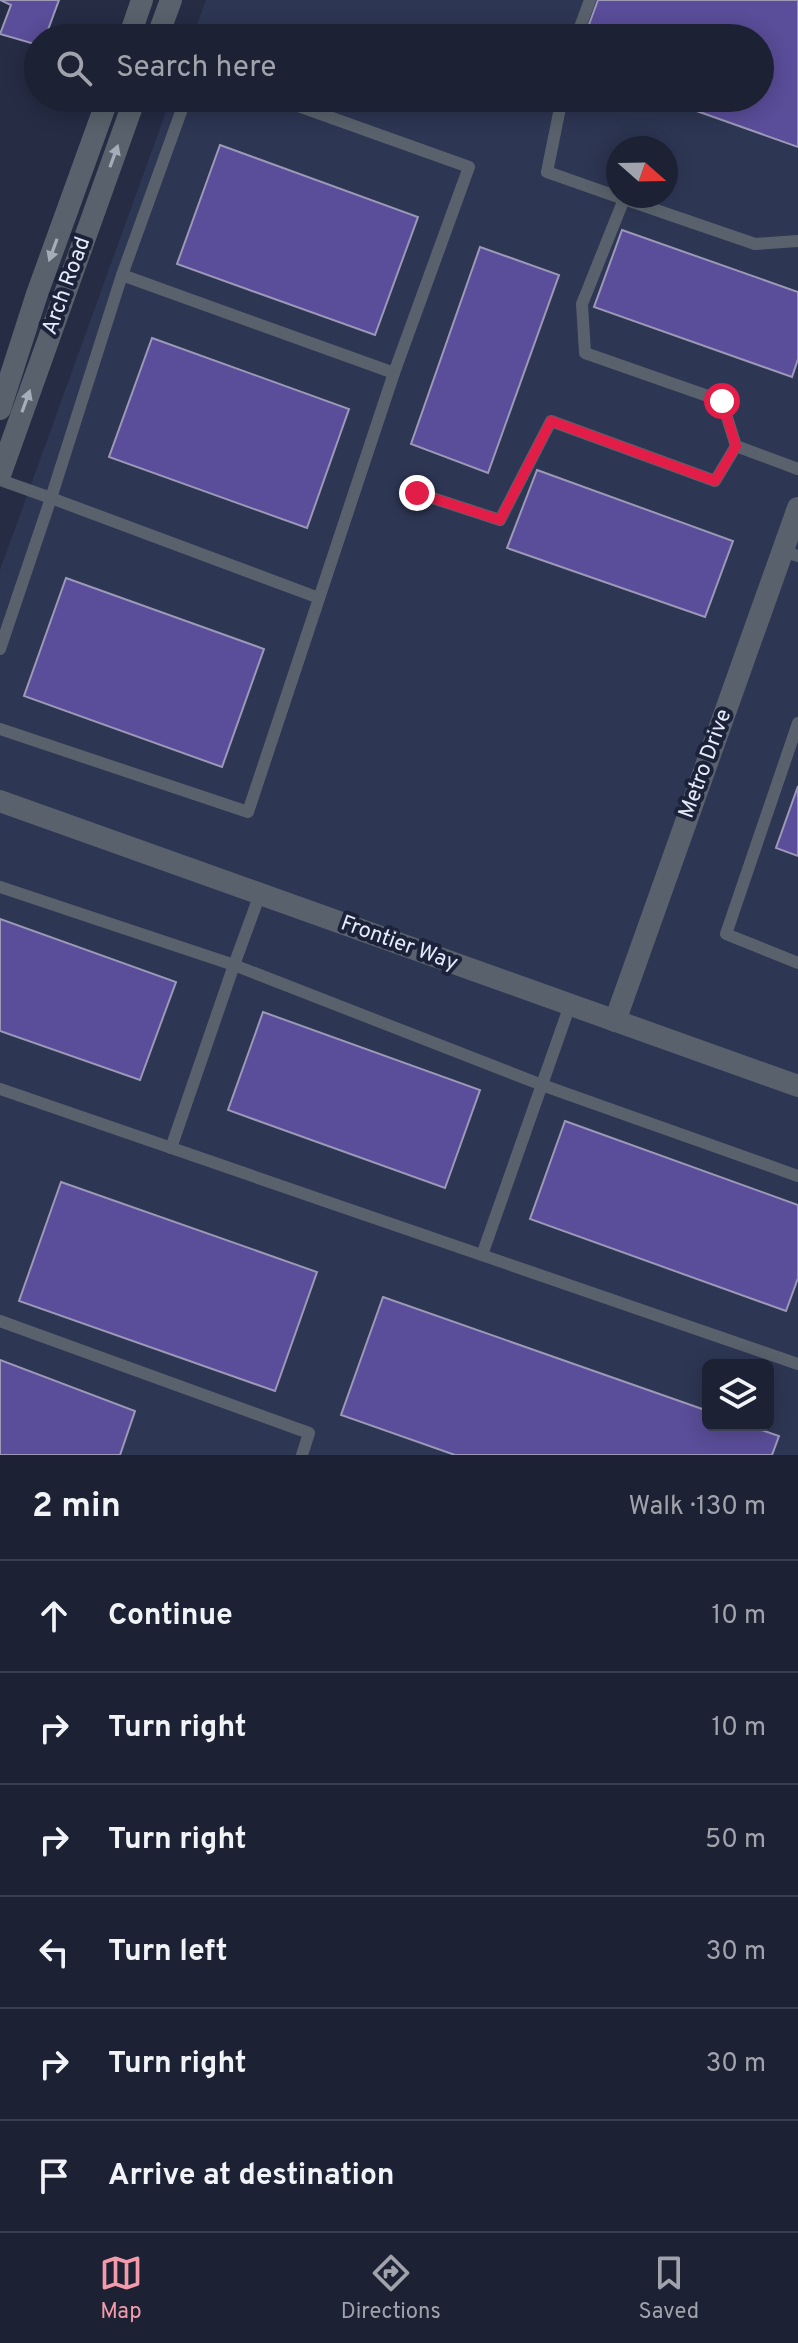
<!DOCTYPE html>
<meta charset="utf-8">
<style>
body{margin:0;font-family:Overpass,sans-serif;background:#25293b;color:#f1f3f6}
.controls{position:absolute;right:24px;bottom:24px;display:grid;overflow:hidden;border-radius:12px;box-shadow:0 4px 20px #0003}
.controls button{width:72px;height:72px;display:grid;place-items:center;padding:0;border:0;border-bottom:2px solid #3a3e4e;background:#1c2133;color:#f1f3f6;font:40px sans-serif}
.compass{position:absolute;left:606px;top:136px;width:72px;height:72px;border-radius:50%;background:#1c2133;box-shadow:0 4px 20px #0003;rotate:110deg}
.stop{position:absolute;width:24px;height:24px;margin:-18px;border:6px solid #e11d48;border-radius:50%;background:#fff}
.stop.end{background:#e11d48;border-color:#fff;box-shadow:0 2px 8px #0008}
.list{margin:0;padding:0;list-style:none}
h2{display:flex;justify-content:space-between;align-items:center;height:104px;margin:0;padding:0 32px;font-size:34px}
h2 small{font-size:26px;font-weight:400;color:#a0a3ac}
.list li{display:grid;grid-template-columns:52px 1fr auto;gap:24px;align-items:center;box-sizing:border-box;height:112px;padding:0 32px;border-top:2px solid #3a3e4e}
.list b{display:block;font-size:30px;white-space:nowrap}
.list em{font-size:26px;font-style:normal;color:#a0a3ac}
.icon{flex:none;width:44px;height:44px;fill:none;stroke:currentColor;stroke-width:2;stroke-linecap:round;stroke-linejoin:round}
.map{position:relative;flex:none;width:798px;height:1455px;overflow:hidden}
.search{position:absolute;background:#1c2133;box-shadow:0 4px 20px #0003;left:24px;right:24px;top:24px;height:88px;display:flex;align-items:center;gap:20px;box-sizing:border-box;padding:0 28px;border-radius:44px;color:#a0a3ac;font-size:30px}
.sheet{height:776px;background:#1c2133}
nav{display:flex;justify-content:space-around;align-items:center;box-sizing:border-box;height:112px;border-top:2px solid #3a3e4e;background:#1c2133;font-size:22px;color:#a0a3ac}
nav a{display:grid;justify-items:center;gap:4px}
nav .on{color:#f39aab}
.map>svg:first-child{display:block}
.built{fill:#2d3653;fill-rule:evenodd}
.building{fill:#5a4d99;stroke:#9c99b8;stroke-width:2}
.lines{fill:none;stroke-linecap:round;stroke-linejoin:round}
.service{stroke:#59626c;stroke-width:12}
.minor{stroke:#59626c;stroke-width:22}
.tertiary{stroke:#59626c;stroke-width:22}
.oneway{fill:#a6adba}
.route{stroke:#e11d48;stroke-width:10}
.labels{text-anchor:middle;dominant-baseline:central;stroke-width:8;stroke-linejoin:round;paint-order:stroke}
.street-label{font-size:22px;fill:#e5eafa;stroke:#1b2239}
</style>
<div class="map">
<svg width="798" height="1455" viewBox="0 0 798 1455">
<rect width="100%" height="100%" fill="#252c44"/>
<path class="built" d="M206,0H798V1455H0V570L171,98H760V38H192ZM618,148H666V196H618ZM708,1365H768V1425H708Z"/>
<g class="building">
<polygon points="0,0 59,0 45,38 38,38 38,45 0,34 11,5"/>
<polygon points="598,0 798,0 798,147 660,98 760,98 760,38 584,38"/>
<polygon points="220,145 418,217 375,335 177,264"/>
<polygon points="622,230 798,292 798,359 792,377 594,307"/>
<polygon points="480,247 559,275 488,473 411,444"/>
<polygon points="152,338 349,409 307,528 109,457"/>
<polygon points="537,470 733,541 705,617 507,548"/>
<polygon points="66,578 264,649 222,767 24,696"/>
<polygon points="798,786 798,856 776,848"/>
<polygon points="0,919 176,982 140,1080 0,1031"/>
<polygon points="263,1012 480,1090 445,1188 228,1110"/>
<polygon points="565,1121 798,1205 798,1278 786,1311 530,1219"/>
<polygon points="61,1182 317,1272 275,1391 19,1301"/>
<polygon points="383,1297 708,1411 708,1425 747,1425 779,1436 772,1455 455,1455 341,1415"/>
<polygon points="0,1360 135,1411 120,1455 0,1455"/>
</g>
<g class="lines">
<g class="service">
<polyline points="576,38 590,0"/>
<polyline points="562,98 547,172 624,199 582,304 585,353 722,401 736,446"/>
<polyline points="624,199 755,244 798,241"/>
<polyline points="122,275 394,373"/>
<polyline points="0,480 51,498 122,275 186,98"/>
<polyline points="417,493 500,520 551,421 715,481 736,446 798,469"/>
<polyline points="783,551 798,556"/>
<polyline points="0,649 51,498 319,598"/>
<polyline points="798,723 726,934 798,963"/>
<polyline points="0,729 248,812 394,373 469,167 276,98"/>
<polyline points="0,887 234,965 260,894"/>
<polyline points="0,1089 798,1364"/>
<polyline points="171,1148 234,965 542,1085 798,1176"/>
<polyline points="482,1255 570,1005"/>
<polyline points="0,1321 309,1433 302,1455"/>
</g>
<g class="minor">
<polyline points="0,801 798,1086"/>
<polyline points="615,1021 798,508"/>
</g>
<g class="tertiary">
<polyline points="129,38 142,0"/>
<polyline points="157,38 171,0"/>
<polyline points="0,409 37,294 108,98"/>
<polyline points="0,475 135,98"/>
</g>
</g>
<defs><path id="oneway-solid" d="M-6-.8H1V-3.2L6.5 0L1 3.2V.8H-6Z" transform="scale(2)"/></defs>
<g class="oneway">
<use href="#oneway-solid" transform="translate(114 156) rotate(-70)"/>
<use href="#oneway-solid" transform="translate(53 250) rotate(110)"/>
<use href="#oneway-solid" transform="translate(26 401) rotate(-70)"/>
</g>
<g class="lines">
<polyline class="route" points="417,493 500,520 551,421 715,481 736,446 722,401"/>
</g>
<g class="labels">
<g class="street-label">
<text transform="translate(67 286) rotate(-70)">Arch Road</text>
<text transform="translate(706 764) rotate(-70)">Metro Drive</text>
<text transform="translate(399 944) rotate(20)">Frontier Way</text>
</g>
</g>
</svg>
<div class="controls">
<button><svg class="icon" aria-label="layers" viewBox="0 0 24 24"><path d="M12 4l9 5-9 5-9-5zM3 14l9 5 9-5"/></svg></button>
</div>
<svg class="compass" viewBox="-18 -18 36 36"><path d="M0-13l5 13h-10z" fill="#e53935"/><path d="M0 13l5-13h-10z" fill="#a0a3ac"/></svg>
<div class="stop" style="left:722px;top:401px"></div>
<div class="stop end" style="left:417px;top:493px"></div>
<div class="search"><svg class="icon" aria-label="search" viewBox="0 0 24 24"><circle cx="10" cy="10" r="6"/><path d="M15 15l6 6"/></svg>Search here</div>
</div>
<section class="sheet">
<h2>2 min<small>Walk · 130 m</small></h2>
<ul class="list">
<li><svg class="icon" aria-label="ahead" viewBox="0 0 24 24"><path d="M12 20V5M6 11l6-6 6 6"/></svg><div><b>Continue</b></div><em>10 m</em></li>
<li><svg class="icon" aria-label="right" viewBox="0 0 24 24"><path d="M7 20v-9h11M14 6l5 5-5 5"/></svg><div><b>Turn right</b></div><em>10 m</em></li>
<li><svg class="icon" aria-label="right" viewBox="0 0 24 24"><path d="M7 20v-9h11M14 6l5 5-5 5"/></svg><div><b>Turn right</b></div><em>50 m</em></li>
<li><svg class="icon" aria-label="left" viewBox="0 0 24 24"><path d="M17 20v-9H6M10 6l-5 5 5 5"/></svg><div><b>Turn left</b></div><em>30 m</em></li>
<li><svg class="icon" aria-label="right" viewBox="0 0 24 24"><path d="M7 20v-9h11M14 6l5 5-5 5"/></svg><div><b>Turn right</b></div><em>30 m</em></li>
<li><svg class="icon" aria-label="arrive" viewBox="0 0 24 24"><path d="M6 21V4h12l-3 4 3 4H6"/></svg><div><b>Arrive at destination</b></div></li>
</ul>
</section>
<nav>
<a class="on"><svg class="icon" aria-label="map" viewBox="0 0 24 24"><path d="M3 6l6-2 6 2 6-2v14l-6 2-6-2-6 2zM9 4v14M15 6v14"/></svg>Map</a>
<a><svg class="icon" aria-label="directions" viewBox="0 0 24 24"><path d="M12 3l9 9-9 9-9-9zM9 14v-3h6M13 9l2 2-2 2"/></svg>Directions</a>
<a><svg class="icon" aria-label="saved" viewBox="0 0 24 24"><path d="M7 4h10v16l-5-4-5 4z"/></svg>Saved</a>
</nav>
